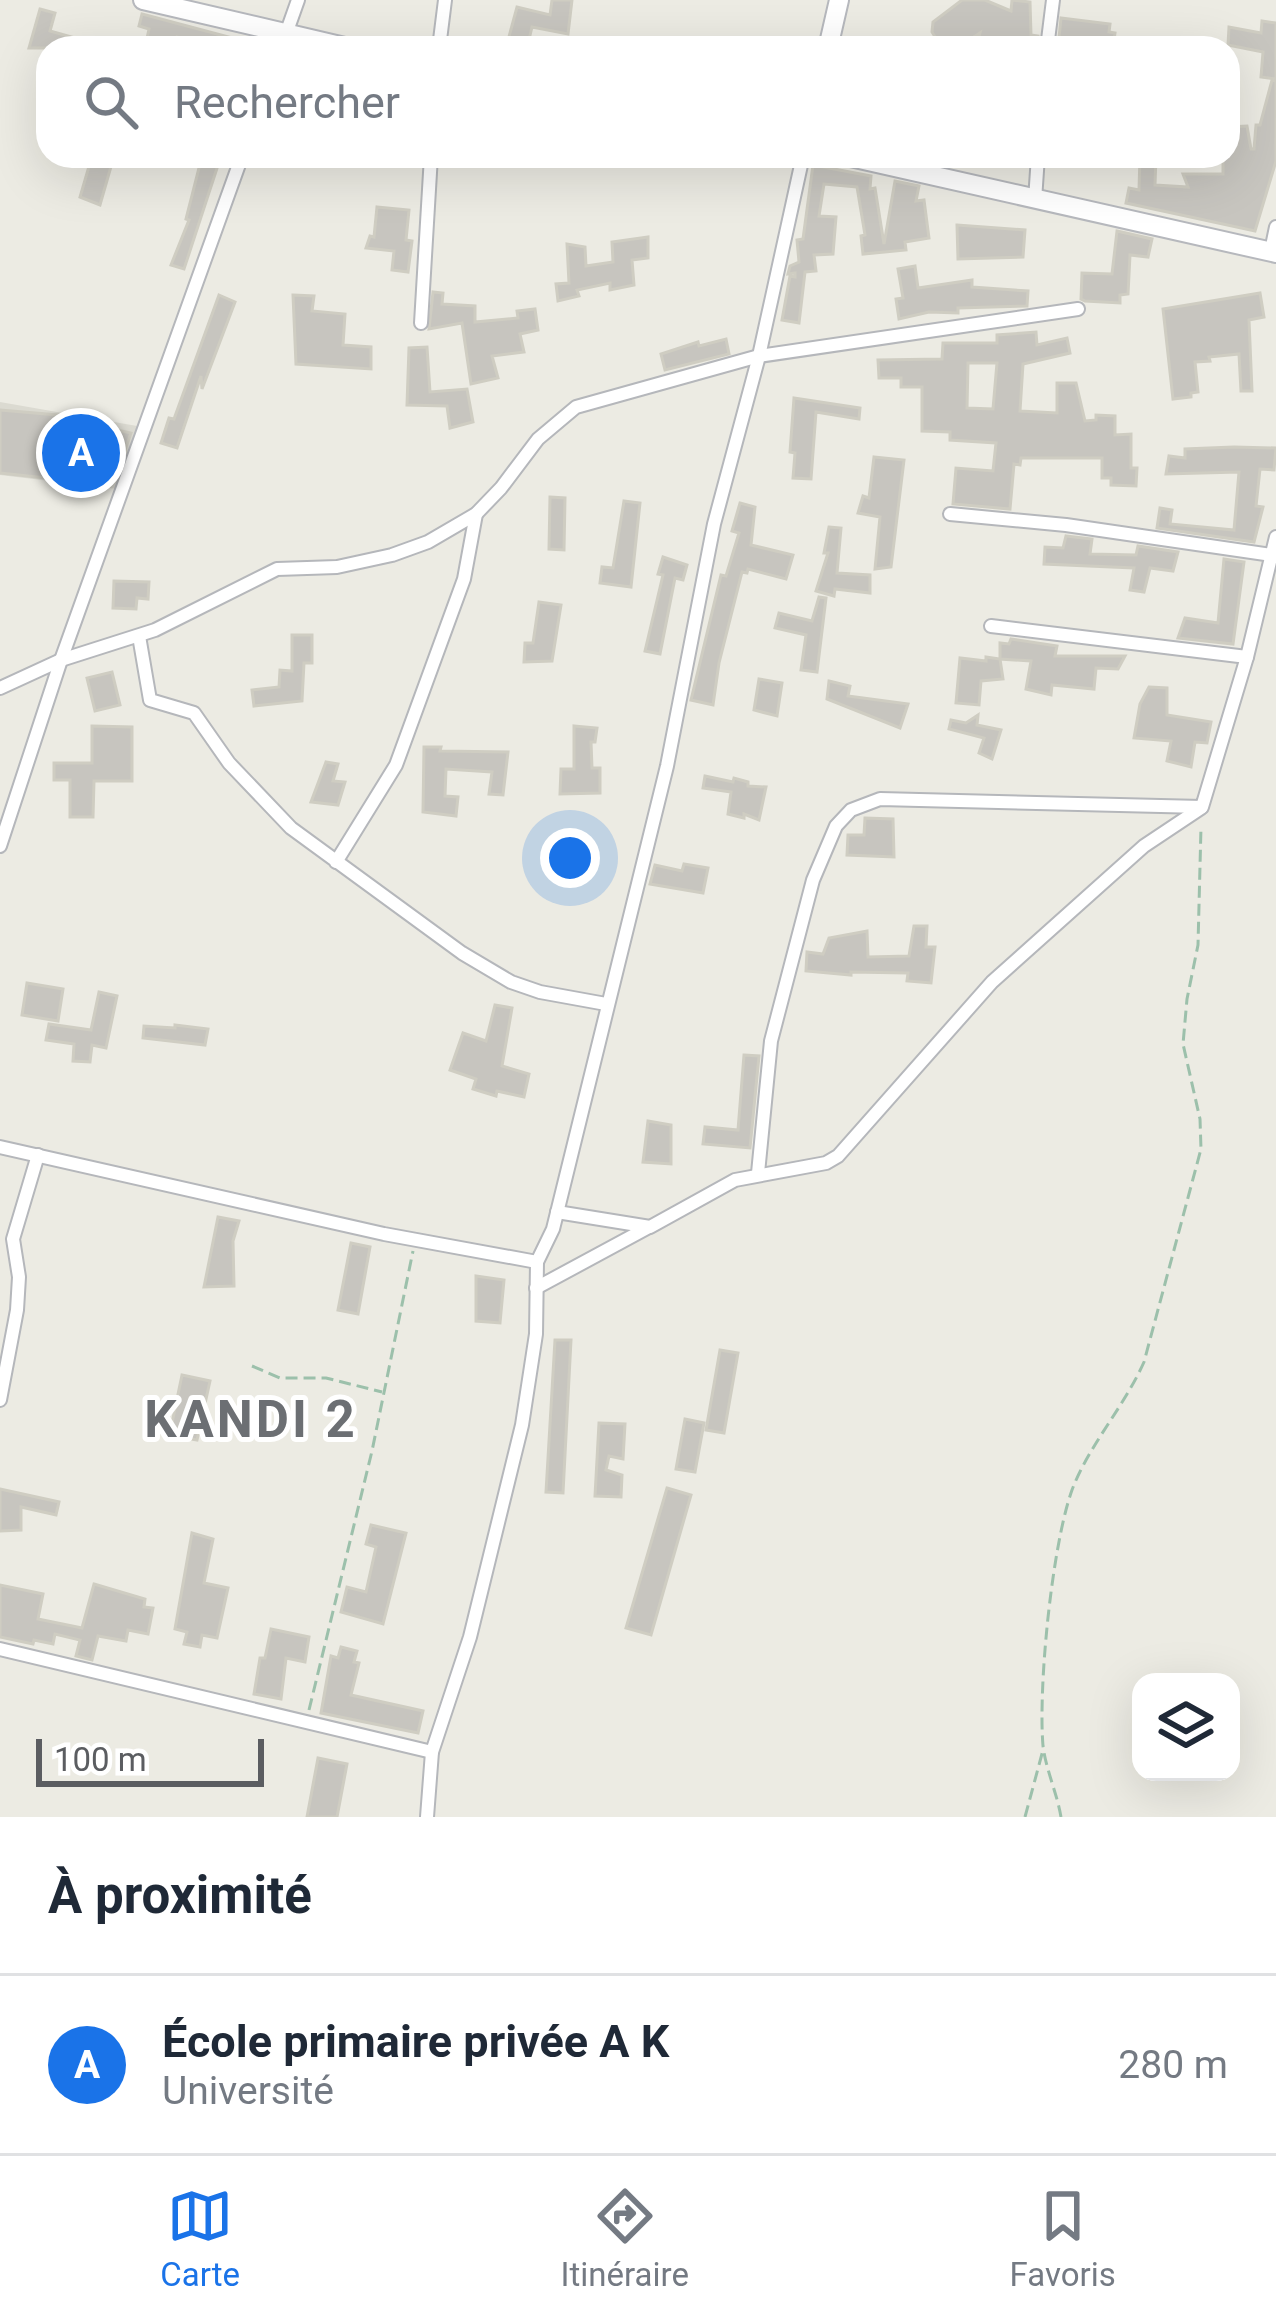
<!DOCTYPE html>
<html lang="fr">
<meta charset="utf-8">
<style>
body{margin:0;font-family:Roboto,sans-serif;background:#f6f6f7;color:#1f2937}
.controls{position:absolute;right:36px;bottom:36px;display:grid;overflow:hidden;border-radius:24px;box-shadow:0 12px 48px #0002}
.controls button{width:108px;height:108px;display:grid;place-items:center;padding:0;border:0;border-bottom:3px solid #e0e1e3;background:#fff;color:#1f2937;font:60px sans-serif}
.scale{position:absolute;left:36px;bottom:30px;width:228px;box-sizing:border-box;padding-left:12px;border:6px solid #5b5d61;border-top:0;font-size:33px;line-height:42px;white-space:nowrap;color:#5b5d61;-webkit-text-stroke:9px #fff;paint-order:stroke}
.you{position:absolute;left:570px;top:858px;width:42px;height:42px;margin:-30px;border:9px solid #fff;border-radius:50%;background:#1a73e8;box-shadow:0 0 0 18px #1a73e833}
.badge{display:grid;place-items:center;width:78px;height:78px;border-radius:50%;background:#1a73e8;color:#fff;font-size:39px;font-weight:700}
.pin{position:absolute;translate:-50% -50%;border:6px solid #fff;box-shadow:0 3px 12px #0006}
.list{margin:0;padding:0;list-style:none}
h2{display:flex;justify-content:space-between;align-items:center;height:156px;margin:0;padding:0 48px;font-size:51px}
h2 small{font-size:39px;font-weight:400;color:#747a83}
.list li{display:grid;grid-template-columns:78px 1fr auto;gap:36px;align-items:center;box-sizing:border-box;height:180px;padding:0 48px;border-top:3px solid #e0e1e3}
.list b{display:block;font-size:45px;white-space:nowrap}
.list p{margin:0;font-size:39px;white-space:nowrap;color:#747a83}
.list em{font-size:39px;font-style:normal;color:#747a83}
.icon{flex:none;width:66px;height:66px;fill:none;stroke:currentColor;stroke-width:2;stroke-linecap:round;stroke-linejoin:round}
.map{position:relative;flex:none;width:1276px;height:1817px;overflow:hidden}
.search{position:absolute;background:#fff;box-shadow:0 12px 48px #0002;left:36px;right:36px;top:36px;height:132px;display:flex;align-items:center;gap:30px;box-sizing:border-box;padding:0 42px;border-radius:36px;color:#747a83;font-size:45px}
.sheet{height:336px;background:#fff}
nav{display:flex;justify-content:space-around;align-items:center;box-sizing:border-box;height:168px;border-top:3px solid #e0e1e3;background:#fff;font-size:33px;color:#747a83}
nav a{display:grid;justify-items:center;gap:6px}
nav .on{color:#1a73e8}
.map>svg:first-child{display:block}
.education{fill:#dbdad1}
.building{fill:#c7c5bf;stroke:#cfcdc2;stroke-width:3;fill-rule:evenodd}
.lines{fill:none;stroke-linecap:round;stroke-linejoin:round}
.street-casing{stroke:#b5b7bb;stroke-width:16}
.secondary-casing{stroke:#b6b8bd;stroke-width:22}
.path{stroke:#9cc0ab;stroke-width:3;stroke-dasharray:12 6;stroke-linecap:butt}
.street{stroke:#fff;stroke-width:12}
.secondary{stroke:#fff;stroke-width:18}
.labels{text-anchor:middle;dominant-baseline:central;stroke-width:10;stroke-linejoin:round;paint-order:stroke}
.district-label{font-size:51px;font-weight:bold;letter-spacing:3px;fill:#6c6f73;stroke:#fff}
</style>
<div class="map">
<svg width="1276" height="1817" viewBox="0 0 1276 1817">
<rect width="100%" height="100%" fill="#ecebe3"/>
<polygon class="education" points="0,402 137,426 117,489 0,475"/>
<g class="building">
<polygon points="552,0 572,0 568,34 532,27 527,48 507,44 517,7 550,15"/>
<polygon points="962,0 985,0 1011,11 1012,0 1030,2 1031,35 1038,36 1037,48 976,48 980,33 957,48 942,48 932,32 933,22"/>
<polygon points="40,9 55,13 50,31 96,44 96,48 29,48"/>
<polygon points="142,14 255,44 254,48 225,48 177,37 174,48 145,48 149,29 139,26"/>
<polygon points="1061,18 1110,24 1109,32 1115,33 1113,48 1058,48"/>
<polygon points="1262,21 1276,23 1276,79 1261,77 1263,52 1228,45 1229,27 1261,33"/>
<polygon points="1272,80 1276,81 1276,161 1255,231 1126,203 1129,188 1139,190 1140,156 1156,156 1155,185 1188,187 1183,174 1223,174 1223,156 1228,156 1228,127 1247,126 1251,149 1254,149 1256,125 1260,125"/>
<polygon points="92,156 114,156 100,205 80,197"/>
<polygon points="202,156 221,156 184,269 171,265 189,220 186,219"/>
<polygon points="813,165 871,176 870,189 875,188 884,244 895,181 919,186 916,201 924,200 929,238 905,242 906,250 863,254 861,236 865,235 857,187 824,184 819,216 836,217 833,254 814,255 816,271 805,272 799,323 782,320 790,276 795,277 795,273 788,274 790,266 799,262 797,240 803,239"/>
<polygon points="377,207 409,210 406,240 412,241 408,272 392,270 394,251 366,248 370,236 374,237"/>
<polygon points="957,225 1025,230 1023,257 958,259"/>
<polygon points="1117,231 1152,239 1148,257 1130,255 1128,294 1120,295 1120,303 1085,301 1081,299 1082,273 1112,274"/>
<polygon points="648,237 648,258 632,260 634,285 610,290 610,283 577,290 579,296 558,301 556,284 569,283 567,244 585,247 586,266 613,262 612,242"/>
<polygon points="915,266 918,288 972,280 972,287 1028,291 1027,306 958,308 958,313 929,312 899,319 896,299 903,298 898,269"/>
<polygon points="433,292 443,293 442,304 475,306 475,322 518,318 517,311 535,309 538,330 520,334 524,352 492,356 498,378 471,384 462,323 429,329"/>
<polygon points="1260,293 1264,317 1249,320 1252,391 1241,391 1239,354 1209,357 1210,361 1195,362 1198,392 1191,393 1191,397 1173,399 1163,309"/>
<polygon points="219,295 235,302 202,389 201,376 177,448 161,443 169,418 174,419"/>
<polygon points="293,295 314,296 312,311 345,314 343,345 371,347 371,369 296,364"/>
<path d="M1036,332L1037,345L1067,338L1070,353L1023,364L1020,411L1057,413V383H1076L1085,421L1096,420V415L1115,416V435L1131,434V468H1137L1136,486L1111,485V478H1102V458H1021L1020,465L1014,464L1010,509L953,504L956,468L993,471L996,443L950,440V432L922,431V387H901V378H879L878,360L942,359L943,343H997V335ZM968,363H997L993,409L967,408Z"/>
<polygon points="726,339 729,354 665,370 661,354 698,342 699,346"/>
<polygon points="427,347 430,392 467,389 473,422 450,428 447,406 407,405 409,348"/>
<polygon points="794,398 860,408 859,419 816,412 811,479 793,478 795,453 790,452"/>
<polygon points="0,410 69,416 69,419 131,433 121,461 106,458 104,485 87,484 90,452 68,446 65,480 0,473"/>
<polygon points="1234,447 1276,448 1274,470 1260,469 1256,506 1263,507 1254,542 1157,528 1160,508 1172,510 1170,524 1234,530 1239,472 1166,474 1169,456 1185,458 1185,449"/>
<polygon points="874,457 904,460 891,567 875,569 880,517 858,513 863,496 869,498"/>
<polygon points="550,497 565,498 564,550 549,549"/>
<polygon points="624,501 640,503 631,587 600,583 602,567 613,568"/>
<polygon points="740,503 755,507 751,545 793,555 786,579 748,569 747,573 742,572 719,663 713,705 691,700 721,575 726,576 739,533 732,531"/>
<polygon points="829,527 841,528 837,573 870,575 870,593 835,589 834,596 816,591 828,553 824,553"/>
<polygon points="1066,536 1092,539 1090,554 1136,555 1138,546 1178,552 1173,571 1150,568 1144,592 1130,590 1134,568 1044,564 1045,547 1063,548"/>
<polygon points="663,557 687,565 683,580 675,578 660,654 645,651 663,575 658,574"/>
<polygon points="1224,559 1244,562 1233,644 1178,638 1185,618 1218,623"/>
<polygon points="114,581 149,582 148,599 137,598 136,609 113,608"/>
<polygon points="819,597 826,598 817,672 801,670 806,635 775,628 779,613 812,621"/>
<polygon points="539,602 561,605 552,661 524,662 525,643 533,643"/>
<polygon points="292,635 312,635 312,663 304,663 302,701 254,706 252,690 279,687 280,670 292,671"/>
<polygon points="1011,639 1057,646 1055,656 1125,656 1118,669 1096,668 1094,689 1052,685 1051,695 1026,689 1031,661 1000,659 1000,643 1009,644"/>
<polygon points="986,657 1000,659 1003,679 981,681 979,705 956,703 960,658 986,661"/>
<polygon points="112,672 120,705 95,711 87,678"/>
<polygon points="759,679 782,683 777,716 754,710"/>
<polygon points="829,681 850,686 848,696 908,704 900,728 827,699"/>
<polygon points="1149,687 1167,688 1167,715 1211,722 1207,743 1195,742 1191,767 1167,761 1171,741 1134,738 1140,704"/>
<polygon points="978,715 977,725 1001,730 992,759 979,753 984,738 949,729 951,720 966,723"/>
<polygon points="92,726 132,727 132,781 94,781 93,817 70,817 70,780 54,780 54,763 92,763"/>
<polygon points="574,726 597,728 595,742 591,742 592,768 600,768 600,793 560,794 561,769 574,769"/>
<polygon points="424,747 441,747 440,751 508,752 503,795 489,794 492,772 446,769 445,796 458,797 456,816 423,812"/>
<polygon points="326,762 338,764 333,781 345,782 338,805 311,802"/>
<polygon points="705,776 733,782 734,778 748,782 748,786 766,787 759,820 744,814 744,818 728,814 731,792 703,788"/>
<polygon points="865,818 893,819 894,857 847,855 848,835 864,835"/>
<polygon points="684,864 708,868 703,893 650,884 655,865 682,871"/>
<polygon points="914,926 927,926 926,947 935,947 931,983 907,981 908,973 851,972 851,975 806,971 807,952 823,954 829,938 867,931 868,957 909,956"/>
<polygon points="27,983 63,989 58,1021 22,1015"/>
<polygon points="99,992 117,996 106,1048 92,1045 90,1062 73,1061 74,1044 46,1040 49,1024 91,1030"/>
<polygon points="495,1005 512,1008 502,1066 529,1074 524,1097 497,1091 496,1096 473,1089 476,1079 450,1070 463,1033 486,1041"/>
<polygon points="175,1025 208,1029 205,1045 143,1038 144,1026 175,1028"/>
<polygon points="744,1055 759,1056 750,1148 703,1144 705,1127 738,1130"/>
<polygon points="648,1121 671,1125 671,1164 643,1162"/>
<polygon points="218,1217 239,1221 233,1241 234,1286 204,1287"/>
<polygon points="351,1243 370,1247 358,1314 338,1310"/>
<polygon points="476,1276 504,1280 500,1323 476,1321"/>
<polygon points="555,1340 571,1340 563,1493 546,1492"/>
<polygon points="720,1350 738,1353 724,1433 706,1430"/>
<polygon points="182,1375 210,1381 197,1440 174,1436 176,1429 171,1428"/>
<polygon points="685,1419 704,1423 695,1472 676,1469"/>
<polygon points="599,1423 625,1424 623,1459 609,1456 606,1470 622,1475 621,1497 595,1496"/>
<polygon points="667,1488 691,1495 651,1635 626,1628"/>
<polygon points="0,1489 59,1502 56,1515 21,1507 21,1530 0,1531"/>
<polygon points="371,1525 406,1533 383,1624 341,1612 347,1587 366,1592 376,1547 366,1544"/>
<polygon points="192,1533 213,1539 204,1583 228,1588 217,1638 202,1635 200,1647 184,1644 187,1632 175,1629"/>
<polygon points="94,1584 145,1599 144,1607 153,1608 148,1634 128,1630 126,1641 98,1636 92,1660 76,1656 80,1640 55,1634 53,1644 34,1640 33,1644 0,1637 0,1585 43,1594 38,1619 82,1628"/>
<polygon points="271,1629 309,1637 305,1662 286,1658 281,1699 254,1694 260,1658 265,1658"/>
<polygon points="341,1647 357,1651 354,1662 359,1663 351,1695 423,1711 418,1733 321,1713 331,1656 338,1658"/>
<polygon points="318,1758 347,1764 337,1817 307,1817"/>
</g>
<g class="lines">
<defs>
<g id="street">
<polyline points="281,48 298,0"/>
<polyline points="439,48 445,0"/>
<polyline points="1047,48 1053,0"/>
<polyline points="1035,200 1038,156"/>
<polyline points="1271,251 1276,227"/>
<polyline points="421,323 431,156"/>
<polyline points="950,514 1066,525 1272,555"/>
<polyline points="991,626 1247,657"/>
<polyline points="139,636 150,700 194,713 229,763 291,828 462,953 511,982 540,992 606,1004"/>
<polyline points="0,688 61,660 155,630 277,569 337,567 392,555 428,542 476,514 501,488 538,439 576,407 759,356 1078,309"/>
<polyline points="0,846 61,660 242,156"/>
<polyline points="336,862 396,765 464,579 476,514"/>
<polyline points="0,1147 384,1234 537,1262"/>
<polyline points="758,1173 771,1041 813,880 836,826 851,810 880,799 1202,807 1247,657 1276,537"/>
<polyline points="557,1212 650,1227 735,1180 826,1163 838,1156 992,982 1144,846 1201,808"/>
<polyline points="536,1288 649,1227"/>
<polyline points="0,1400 17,1310 19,1277 13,1239 38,1155"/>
<polyline points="0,1649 432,1752"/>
<polyline points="427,1817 432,1752 470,1637 522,1425 536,1334 537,1262 553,1229 667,766 714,524 759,356 803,156"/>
</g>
<g id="secondary">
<polyline points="143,0 349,48"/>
<polyline points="828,48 839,0"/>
<polyline points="846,156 1276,253"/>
</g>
</defs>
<use href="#street" class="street-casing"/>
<use href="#secondary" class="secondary-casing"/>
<g class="path">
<polyline points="252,1366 280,1378 326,1378 382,1392"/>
<polyline points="309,1710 372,1451 413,1251"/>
<polyline points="1025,1817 1043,1750"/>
<path d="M1061,1817C1057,1793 1046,1770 1043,1746C1038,1686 1052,1546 1072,1490C1089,1445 1124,1407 1144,1362L1201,1149L1200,1119L1183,1044L1187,999L1198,945L1201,827"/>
</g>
<use href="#street" class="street"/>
<use href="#secondary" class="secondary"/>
</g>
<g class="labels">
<g class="district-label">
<text x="251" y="1419">KANDI 2</text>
</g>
</g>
</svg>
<div class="controls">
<button><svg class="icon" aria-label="layers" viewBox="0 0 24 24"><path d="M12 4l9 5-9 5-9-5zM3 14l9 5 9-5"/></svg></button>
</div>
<div class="scale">100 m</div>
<div class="you"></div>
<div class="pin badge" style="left:81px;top:453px">A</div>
<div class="search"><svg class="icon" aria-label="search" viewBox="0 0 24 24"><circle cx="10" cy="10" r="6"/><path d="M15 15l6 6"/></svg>Rechercher</div>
</div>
<section class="sheet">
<h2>À proximité<small></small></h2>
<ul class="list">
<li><span class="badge">A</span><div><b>École primaire privée A K</b><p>Université</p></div><em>280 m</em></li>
</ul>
</section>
<nav>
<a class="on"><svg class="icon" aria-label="map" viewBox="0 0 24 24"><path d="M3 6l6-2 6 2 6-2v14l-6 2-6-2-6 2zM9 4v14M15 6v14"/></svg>Carte</a>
<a><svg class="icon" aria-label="directions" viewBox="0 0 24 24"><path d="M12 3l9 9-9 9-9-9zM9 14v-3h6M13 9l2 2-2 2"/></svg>Itinéraire</a>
<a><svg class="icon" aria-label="saved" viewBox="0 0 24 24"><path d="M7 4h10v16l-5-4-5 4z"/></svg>Favoris</a>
</nav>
